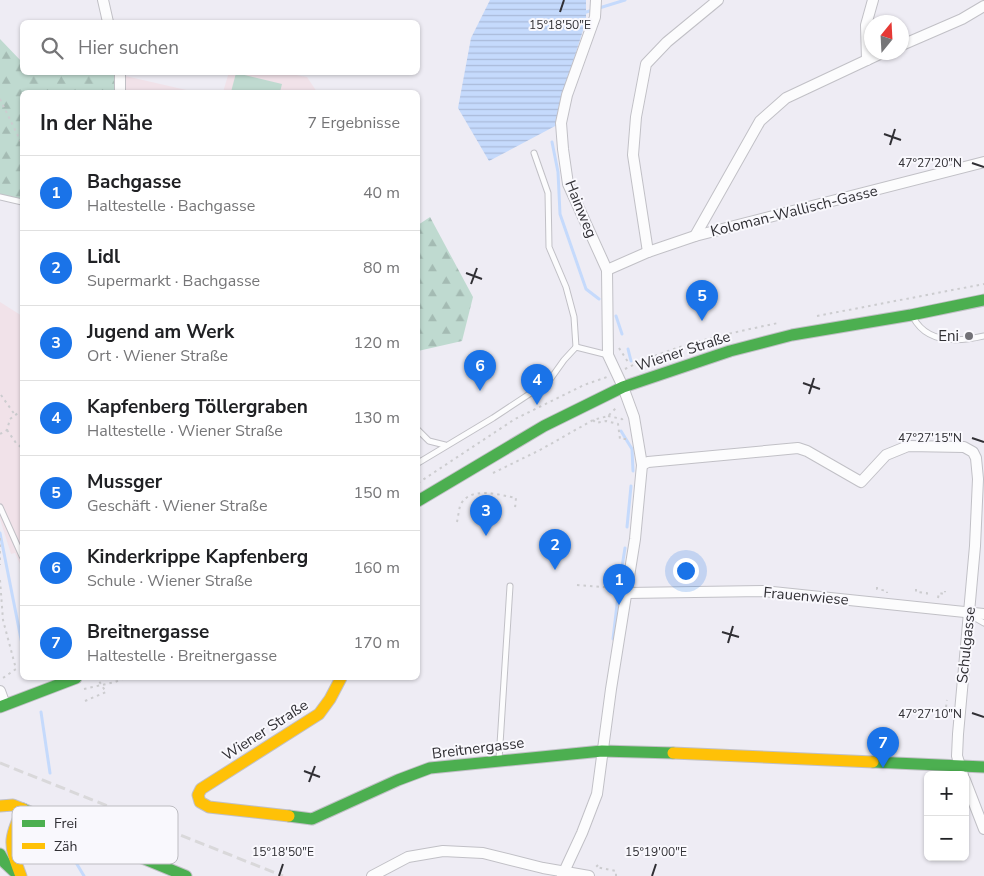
<!DOCTYPE html>
<html lang="de">
<meta charset="utf-8">
<style>
body{margin:0;font-family:"Nunito Sans",sans-serif;background:#f2f2f2;color:#202124}
.controls{position:absolute;right:15px;bottom:15px;display:grid;overflow:hidden;border-radius:8px;box-shadow:0 1px 4px #0004}
.controls button{width:45px;height:45px;display:grid;place-items:center;padding:0;border:0;border-bottom:1px solid #e0e0e0;background:#fff;color:#202124;font:25px sans-serif}
.compass{position:absolute;left:864px;top:15px;width:45px;height:45px;border-radius:50%;background:#fff;box-shadow:0 1px 4px #0004;rotate:18deg}
.you{position:absolute;left:685px;top:570px;width:18px;height:18px;margin:-12px;border:4px solid #fff;border-radius:50%;background:#1a73e8;box-shadow:0 0 0 8px #1a73e833}
.badge{display:grid;place-items:center;width:32px;height:32px;border-radius:50%;background:#1a73e8;color:#fff;font-size:16px;font-weight:700}
.pin{position:absolute;translate:-50% -41px;filter:drop-shadow(0 1px 2px #0008)}
.pin::after{content:'';position:absolute;top:26px;width:18px;height:15px;background:inherit;clip-path:polygon(0 0,100% 0,50% 100%)}
.list{margin:0;padding:0;list-style:none}
h2{display:flex;justify-content:space-between;align-items:center;height:65px;margin:0;padding:0 20px;font-size:21px}
h2 small{font-size:16px;font-weight:400;color:#757577}
.list li{display:grid;grid-template-columns:32px 1fr auto;gap:15px;align-items:center;box-sizing:border-box;height:75px;padding:0 20px;border-top:1px solid #e0e0e0}
.list b{display:block;font-size:19px;white-space:nowrap}
.list p{margin:0;font-size:16px;white-space:nowrap;color:#757577}
.list em{font-size:16px;font-style:normal;color:#757577}
.icon{flex:none;width:28px;height:28px;fill:none;stroke:currentColor;stroke-width:2;stroke-linecap:round;stroke-linejoin:round}
.map{position:relative;flex:none;width:984px;height:876px;overflow:hidden}
.search{position:absolute;background:#fff;box-shadow:0 1px 4px #0004;left:20px;top:20px;width:400px;height:55px;display:flex;align-items:center;gap:12px;box-sizing:border-box;padding:0 18px;border-radius:8px;color:#757577;font-size:19px}
.panel{position:absolute;background:#fff;box-shadow:0 1px 4px #0004;left:20px;top:90px;width:400px;height:590px;border-radius:8px}
.map>svg:first-child{display:block}
.education{fill:#f1e2e9}
.forest{fill:url(#forest-firs)}
.green{fill:#bfdad0}
.water{fill:url(#water-rules)}
.lines{fill:none;stroke-linecap:round;stroke-linejoin:round}
.stream{stroke:#c5dafc;stroke-width:3}
.lane-casing{stroke:#c1c0c6;stroke-width:7}
.street-casing{stroke:#c1c0c6;stroke-width:12}
.fast-casing{stroke:#c1c0c6;stroke-width:13}
.slow-casing{stroke:#c1c0c6;stroke-width:13}
.path{stroke:#cccccf;stroke-width:2;stroke-dasharray:2.5 4;stroke-linecap:butt}
.lane{stroke:#fcfcfd;stroke-width:5}
.street{stroke:#fcfcfd;stroke-width:10}
.fast{stroke:#4caf50;stroke-width:11}
.slow{stroke:#ffc107;stroke-width:11}
.rail{stroke:#d9d8da;stroke-width:3;stroke-dasharray:10 5;stroke-linecap:butt}
.ticks{fill:none;stroke:#302f34;stroke-width:2}
.poi-dot{fill:#727177;stroke:#f9f8fd;stroke-width:2}
.labels{text-anchor:middle;dominant-baseline:central;stroke-width:4;stroke-linejoin:round;paint-order:stroke}
.street-label{font-size:15px;fill:#302f34;stroke:#f9f8fd}
.poi-label{font-size:15px;fill:#302f34;stroke:#f9f8fd;text-anchor:end}
.key{fill:#f9f8fd;stroke:#bdbcc1;stroke-width:1}
.key-label{font-size:14px;fill:#302f34}
.ticks-label{font-size:12px;text-anchor:middle;fill:#302f34;stroke:#f9f8fd;stroke-width:4;stroke-linejoin:round;paint-order:stroke}
</style>
<div class="map">
<svg width="984" height="876" viewBox="0 0 984 876">
<defs>
<pattern id="forest-firs" width="22" height="20" patternUnits="userSpaceOnUse" patternTransform="scale(1.25)"><rect width="22" height="20" fill="#bfdad0"/><path d="M5 1l3.5 6h-7zM16 11l3.5 6h-7z" fill="#a4bbb3"/></pattern>
<pattern id="water-rules" width="6" height="5" patternUnits="userSpaceOnUse" patternTransform="scale(1.25)"><rect width="6" height="5" fill="#c5dafc"/><path d="M0 2.5h6" fill="none" stroke="#aabbd9"/></pattern>
</defs>
<rect width="100%" height="100%" fill="#eeecf4"/>
<g class="education">
<polygon points="229,72 286,73 307,77 317,92 223,92"/>
<polygon points="121,75 195,92 120,92"/>
<polygon points="0,302 22,316 22,568 15,553 11,554 0,519"/>
</g>
<g class="forest">
<polygon points="0,39 22,62 22,72 115,72 120,92 22,92 22,202 0,197"/>
<polygon points="430,217 473,297 462,341 418,351 418,225"/>
</g>
<polygon class="green" points="236,73 282,84 280,92 231,92"/>
<polygon class="water" points="490,0 586,0 586,21 558,109 559,124 489,161 458,108 471,38"/>
<g class="lines">
<g class="stream">
<polyline points="583,13 625,0"/>
<polyline points="552,142 558,172 560,214 586,289 599,299"/>
<polyline points="616,316 622,334"/>
<polyline points="628,349 631,361"/>
<polyline points="621,431 632,449 633,471"/>
<polyline points="627,527 631,486"/>
<polyline points="0,533 22,644"/>
<polyline points="622,567 625,548"/>
<polyline points="613,639 618,596"/>
<polyline points="41,712 50,773"/>
<polyline points="65,844 84,876"/>
</g>
<defs>
<g id="lane">
<polyline points="534,153 548,193 549,247 566,287 574,317 576,347"/>
<polyline points="0,197 22,202"/>
<path d="M913,317C927,344 959,342 984,336"/>
<polyline points="418,430 429,441 445,445"/>
<polyline points="418,463 493,418 549,381 564,360 576,347 608,355"/>
<polyline points="0,507 22,556"/>
<polyline points="970,615 984,623"/>
<polyline points="499,760 510,586"/>
</g>
<g id="street">
<polyline points="103,0 108,22"/>
<polyline points="902,45 962,19 984,6"/>
<polyline points="867,60 866,25 873,0"/>
<polyline points="120,72 120,92"/>
<polyline points="695,236 760,121 786,98 884,52"/>
<polyline points="648,252 633,155 636,117 646,64 667,42 718,0"/>
<polyline points="607,270 648,252 695,236 984,162"/>
<polyline points="642,465 648,462 798,448 807,451 861,482 886,455 908,446 964,447 973,452 976,458 978,479 975,546 958,734 957,756 963,775"/>
<polyline points="627,593 763,591 984,614"/>
<polyline points="0,691 5,705"/>
<polyline points="965,780 984,829"/>
<polyline points="372,876 408,857 443,851 483,853 543,868 589,876"/>
<polyline points="562,876 582,833 597,794 611,689 635,539 642,465 634,417 623,387 608,355 607,270 568,184 563,149 561,123 567,95 595,17 596,0"/>
</g>
<g id="fast">
<polyline points="418,501 544,426 623,387 730,351 792,335 911,315 984,300"/>
<polyline points="0,707 76,678"/>
<polyline points="873,762 984,767"/>
<polyline points="23,809 186,876"/>
<polyline points="289,816 312,819 398,780 430,768 602,751 673,753"/>
<polyline points="0,854 5,863 19,876"/>
</g>
<g id="slow">
<polyline points="673,753 873,762"/>
<polyline points="0,806 13,805 23,809"/>
<polyline points="289,816 209,807 200,802 198,795 201,789 319,714 330,699 341,678"/>
<path d="M21,876C9,845 8,839 23,809"/>
</g>
</defs>
<use href="#lane" class="lane-casing"/>
<use href="#street" class="street-casing"/>
<use href="#fast" class="fast-casing"/>
<use href="#slow" class="slow-casing"/>
<g class="path">
<polyline points="0,99 22,144"/>
<polyline points="817,316 984,284"/>
<polyline points="619,348 628,362"/>
<path d="M625,369C673,345 726,334 778,323"/>
<polyline points="1,395 15,415"/>
<polyline points="608,416 622,419 624,422"/>
<polyline points="593,420 596,423 606,421 618,424 620,439 628,439"/>
<polyline points="7,430 16,443 22,448"/>
<polyline points="0,434 7,430 10,419 22,410"/>
<polyline points="493,473 540,450 593,420 608,416 618,406"/>
<polyline points="418,483 515,419 584,385 607,377"/>
<path d="M457,522C458,517 459,510 460,506C469,485 500,495 516,498L515,508"/>
<polyline points="0,538 0,565"/>
<polyline points="0,580 3,620 16,669 0,680"/>
<polyline points="577,585 616,588"/>
<polyline points="877,587 877,589 887,591 887,593"/>
<polyline points="916,589 916,592 927,593 927,597"/>
<polyline points="938,598 939,593 945,594 945,591"/>
<polyline points="84,689 115,682 125,678"/>
<polyline points="85,701 106,692 97,678"/>
<polyline points="946,707 947,700"/>
<polyline points="598,865 596,867 616,871 616,876"/>
</g>
<use href="#lane" class="lane"/>
<use href="#street" class="street"/>
<use href="#fast" class="fast"/>
<use href="#slow" class="slow"/>
<polyline class="rail" points="0,763 283,876"/>
</g>
<path class="ticks" d="M560,12L564,0M884,134L901,140M890,145L895,129M972,163L984,167M466,273L482,279M471,284L477,268M803,383L820,389M809,394L814,378M972,438L984,442M722,632L739,637M728,643L733,626M972,713L984,717M304,771L320,777M309,782L315,766M279,876L283,864M652,876L656,864"/>
<circle class="poi-dot" cx="969" cy="336" r="5"/>
<g class="labels">
<g class="street-label">
<text transform="translate(581 209) rotate(68)">Hainweg</text>
<text transform="translate(794 211) rotate(-14)">Koloman-Wallisch-Gasse</text>
<text transform="translate(683 351) rotate(-18)">Wiener Straße</text>
<text transform="translate(806 596) rotate(5)">Frauenwiese</text>
<text transform="translate(966 645) rotate(-84)">Schulgasse</text>
<text transform="translate(265 730) rotate(-33)">Wiener Straße</text>
<text transform="translate(478 748) rotate(-7)">Breitnergasse</text>
</g>
<g class="poi-label">
<text x="959" y="336">Eni</text>
</g>
</g>
<rect x="12" y="806" width="166" height="58" rx="8" class="key"/>
<rect x="22" y="820" width="23" height="7" fill="#4caf50"/>
<rect x="22" y="843" width="23" height="6" fill="#ffc107"/>
<g class="key-label">
<text x="54" y="828">Frei</text>
<text x="54" y="851">Zäh</text>
</g>
<g class="ticks-label">
<text x="560" y="29">15°18'50"E</text>
<text x="930" y="167">47°27'20"N</text>
<text x="930" y="442">47°27'15"N</text>
<text x="930" y="718">47°27'10"N</text>
<text x="283" y="856">15°18'50"E</text>
<text x="656" y="856">15°19'00"E</text>
</g>
</svg>
<div class="controls">
<button>+</button>
<button>−</button>
</div>
<svg class="compass" viewBox="-18 -18 36 36"><path d="M0-13l5 13h-10z" fill="#e53935"/><path d="M0 13l5-13h-10z" fill="#757577"/></svg>
<div class="you"></div>
<div class="pin badge" style="left:619px;top:605px">1</div>
<div class="pin badge" style="left:555px;top:570px">2</div>
<div class="pin badge" style="left:486px;top:536px">3</div>
<div class="pin badge" style="left:537px;top:405px">4</div>
<div class="pin badge" style="left:702px;top:321px">5</div>
<div class="pin badge" style="left:480px;top:391px">6</div>
<div class="pin badge" style="left:883px;top:768px">7</div>
<div class="search"><svg class="icon" aria-label="search" viewBox="0 0 24 24"><circle cx="10" cy="10" r="6"/><path d="M15 15l6 6"/></svg>Hier suchen</div>
<section class="panel">
<h2>In der Nähe<small>7 Ergebnisse</small></h2>
<ul class="list">
<li><span class="badge">1</span><div><b>Bachgasse</b><p>Haltestelle · Bachgasse</p></div><em>40 m</em></li>
<li><span class="badge">2</span><div><b>Lidl</b><p>Supermarkt · Bachgasse</p></div><em>80 m</em></li>
<li><span class="badge">3</span><div><b>Jugend am Werk</b><p>Ort · Wiener Straße</p></div><em>120 m</em></li>
<li><span class="badge">4</span><div><b>Kapfenberg Töllergraben</b><p>Haltestelle · Wiener Straße</p></div><em>130 m</em></li>
<li><span class="badge">5</span><div><b>Mussger</b><p>Geschäft · Wiener Straße</p></div><em>150 m</em></li>
<li><span class="badge">6</span><div><b>Kinderkrippe Kapfenberg</b><p>Schule · Wiener Straße</p></div><em>160 m</em></li>
<li><span class="badge">7</span><div><b>Breitnergasse</b><p>Haltestelle · Breitnergasse</p></div><em>170 m</em></li>
</ul>
</section>
</div>
